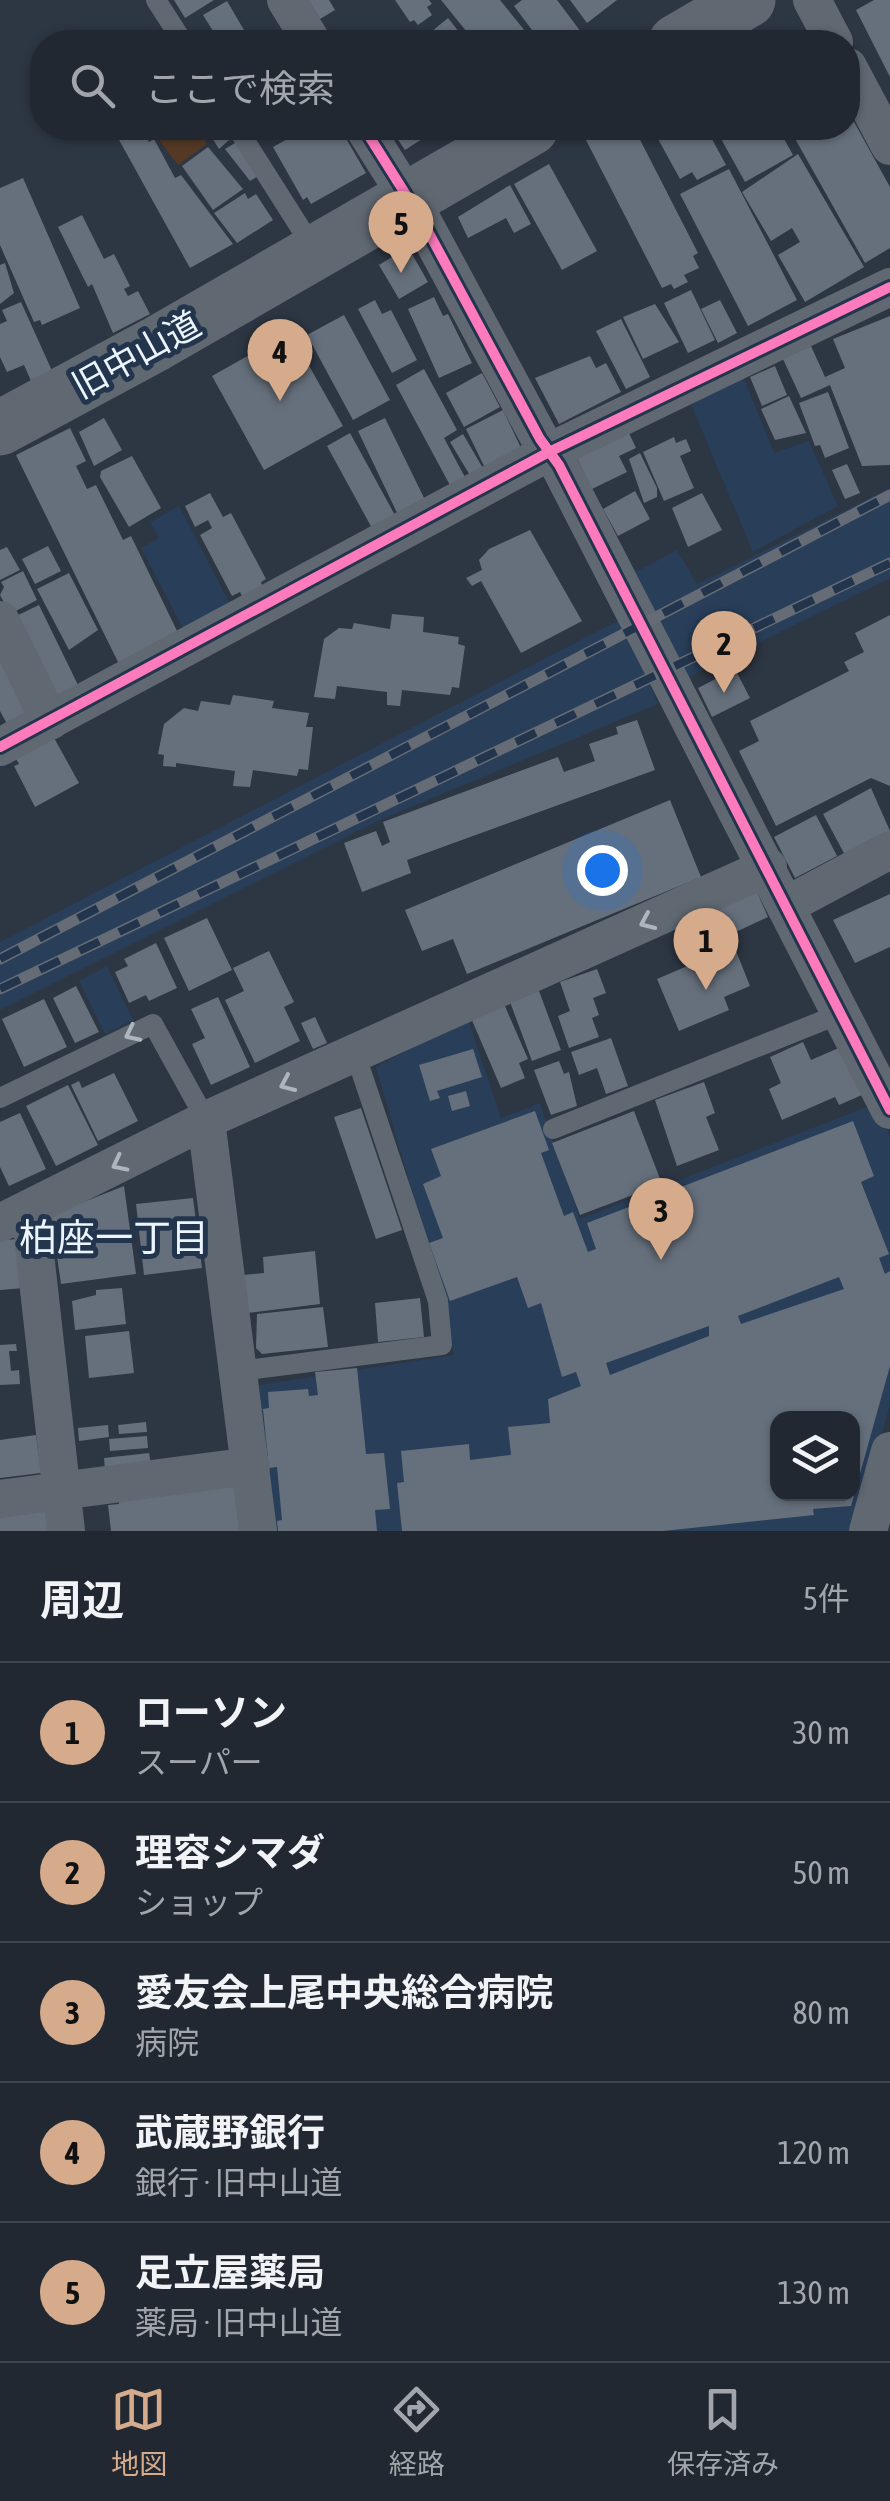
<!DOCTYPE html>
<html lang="ja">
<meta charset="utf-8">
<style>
body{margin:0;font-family:"Asap Condensed","Noto Sans JP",sans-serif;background:#2a303a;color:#f1f3f6}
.controls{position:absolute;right:30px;bottom:30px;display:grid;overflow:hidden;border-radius:20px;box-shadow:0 2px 8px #0004}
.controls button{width:90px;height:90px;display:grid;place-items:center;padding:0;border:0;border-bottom:2px solid #3f444d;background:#222832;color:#f1f3f6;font:50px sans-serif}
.you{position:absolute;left:602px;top:870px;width:35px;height:35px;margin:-25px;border:8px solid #fff;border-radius:50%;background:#1a73e8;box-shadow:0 0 0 15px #1a73e833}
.badge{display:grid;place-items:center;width:65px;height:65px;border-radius:50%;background:#d6ab8b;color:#111;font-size:32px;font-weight:700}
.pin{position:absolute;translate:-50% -82px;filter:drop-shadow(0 2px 5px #0008)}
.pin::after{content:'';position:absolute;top:52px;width:35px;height:30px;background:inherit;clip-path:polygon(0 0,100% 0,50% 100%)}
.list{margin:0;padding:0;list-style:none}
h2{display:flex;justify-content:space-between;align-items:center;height:130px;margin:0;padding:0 40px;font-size:42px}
h2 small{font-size:32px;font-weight:400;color:#a2a6ac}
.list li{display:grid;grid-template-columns:65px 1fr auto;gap:30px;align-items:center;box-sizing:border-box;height:140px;padding:0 40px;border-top:2px solid #3f444d}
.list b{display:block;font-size:38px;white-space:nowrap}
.list p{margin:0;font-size:32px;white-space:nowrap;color:#a2a6ac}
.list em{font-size:32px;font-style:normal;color:#a2a6ac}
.icon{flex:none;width:55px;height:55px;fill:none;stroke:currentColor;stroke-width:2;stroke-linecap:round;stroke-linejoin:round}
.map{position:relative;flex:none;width:890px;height:1531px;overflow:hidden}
.search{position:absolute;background:#222832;box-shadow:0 2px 8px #0004;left:30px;right:30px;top:30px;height:110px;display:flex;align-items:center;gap:25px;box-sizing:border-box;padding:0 35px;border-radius:40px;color:#a2a6ac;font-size:38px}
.sheet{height:830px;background:#222832}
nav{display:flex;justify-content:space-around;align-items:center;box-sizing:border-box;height:140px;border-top:2px solid #3f444d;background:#222832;font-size:28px;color:#a2a6ac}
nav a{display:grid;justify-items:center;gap:5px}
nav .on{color:#d6ab8b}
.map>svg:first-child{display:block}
.built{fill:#293e59;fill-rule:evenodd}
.green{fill:#553925}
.building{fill:#66707c;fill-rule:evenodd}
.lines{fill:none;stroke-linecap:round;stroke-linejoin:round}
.service{stroke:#606872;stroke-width:20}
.minor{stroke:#606872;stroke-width:38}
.secondary{stroke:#606872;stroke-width:55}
.rail-casing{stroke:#656c75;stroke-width:11}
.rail{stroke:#23354d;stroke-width:8;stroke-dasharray:22;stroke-linecap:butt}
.cycleway-casing{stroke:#23354d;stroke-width:16}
.cycleway{stroke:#fd7abc;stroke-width:10}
.oneway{stroke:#adb5be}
.labels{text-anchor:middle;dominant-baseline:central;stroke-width:10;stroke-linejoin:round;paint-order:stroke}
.street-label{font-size:35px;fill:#ecf4fd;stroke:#23354d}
.neighbourhood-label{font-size:38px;fill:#ecf4fd;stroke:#23354d}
</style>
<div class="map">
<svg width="890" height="1531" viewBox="0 0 890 1531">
<rect width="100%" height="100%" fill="#2d3643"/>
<g class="built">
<polygon points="742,374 774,453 809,441 838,506 753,552 689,400"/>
<polygon points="890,488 890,578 685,679 634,573 677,550 697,584"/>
<polygon points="179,506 231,606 184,630 141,548 159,538 150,522"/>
<polygon points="621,619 658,704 380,820 0,1010 0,942"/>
<polygon points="107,966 133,1020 105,1034 79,981"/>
<path d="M468,1019L501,1118L540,1103L580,1219L874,1104L890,1136V1405L854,1531H275L259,1385L454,1355L443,1300L376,1067ZM778,1418H852V1494H778Z"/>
</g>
<polygon class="green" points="150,128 197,128 207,144 178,165"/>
<g class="building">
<polygon points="174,0 214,0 185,18"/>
<polygon points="308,0 329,0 335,10 320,19"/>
<polygon points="395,0 429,0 432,4 427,7 432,15 418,25 414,20 410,22"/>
<polygon points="441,0 500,0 534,42 475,42"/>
<polygon points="522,0 557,0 587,40 541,42 514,6"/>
<polygon points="570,0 617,0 587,23"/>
<polygon points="874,0 890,0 890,77 856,10"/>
<polygon points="227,1 251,42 202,42 200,39 213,31 203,15"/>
<polygon points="448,18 467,42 429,42 425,37"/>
<polygon points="848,111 890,187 890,248 865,263 789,128 848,128"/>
<polygon points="142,128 149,142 154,139 175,178 181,175 233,244 190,268 113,129"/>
<polygon points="206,128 222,128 229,140 219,149"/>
<polygon points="307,128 340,128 366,173 311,204 307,197 303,200 273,147"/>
<polygon points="390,128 419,128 425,137 405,150"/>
<polygon points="611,128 634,128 698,253 693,256 699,268 684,275 688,282 674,289 671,284 662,288 586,140"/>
<polygon points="652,128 706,128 726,165 697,180 692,172 680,179"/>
<polygon points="715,128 778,128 793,155 745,182"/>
<polygon points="240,140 261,174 250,181 225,149"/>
<polygon points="208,147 243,189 213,210 182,166"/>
<polygon points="798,154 864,267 805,302 778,255 800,242 792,228 771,241 742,192"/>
<polygon points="549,164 597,251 562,270 514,184"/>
<polygon points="729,169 797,300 748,326 680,194"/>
<polygon points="23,178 80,308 42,325 40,320 34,322 0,245 0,188"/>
<polygon points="510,185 531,224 514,233 506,218 468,238 458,217"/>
<polygon points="245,193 248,199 256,194 273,220 237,243 214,213"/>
<polygon points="82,215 104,259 114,254 130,286 124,289 128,296 138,291 150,314 113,333 92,284 88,287 58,227"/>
<polygon points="408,247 428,282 399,299 379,265"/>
<polygon points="5,263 14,293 0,304 0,265"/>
<polygon points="691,290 715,340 688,353 664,303"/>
<polygon points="434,297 443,316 448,314 472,363 439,378 408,309"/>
<polygon points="375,300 382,314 391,310 417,360 392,373 358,309"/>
<polygon points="720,300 737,333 718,343 701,309"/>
<polygon points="21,302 53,373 32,383 24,365 7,372 0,357 0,324 7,321 2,310"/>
<polygon points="655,304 679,342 643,359 623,317"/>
<polygon points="344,315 390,400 353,420 307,335"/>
<polygon points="890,316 890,465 862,466 830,385 801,398 783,359 811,346 825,377 845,368 833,339"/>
<polygon points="621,319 650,377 626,389 596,331"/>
<polygon points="290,332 343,426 264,470 212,376"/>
<polygon points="590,356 596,368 606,363 621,392 559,424 535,378"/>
<polygon points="775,366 787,395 762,406 750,377"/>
<polygon points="424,369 457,430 444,438 467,481 452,489 396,385"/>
<polygon points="482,373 500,407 464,427 446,393"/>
<polygon points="828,392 849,448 825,458 820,445 815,446 799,403"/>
<polygon points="789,396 806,433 775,440 761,409"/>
<polygon points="503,410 522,450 485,468 466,429"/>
<polygon points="104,418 122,450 94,466 79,432"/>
<polygon points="385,418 427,504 399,517 358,431"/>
<polygon points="70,428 86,461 76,466 87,489 96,485 123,540 131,536 179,635 119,664 16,455"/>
<polygon points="627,429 636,448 619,456 627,472 592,489 575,454"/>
<polygon points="350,433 396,517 373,530 327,446"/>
<polygon points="463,434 484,470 471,477 450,442"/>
<polygon points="674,437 676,443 686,439 691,451 680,456 694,488 664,501 643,452"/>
<polygon points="640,453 657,488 657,497 644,503 629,459"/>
<polygon points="132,456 161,508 129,527 100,477 101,471"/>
<polygon points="847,464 860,493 845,499 832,470"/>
<polygon points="635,491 650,519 618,536 603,509"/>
<polygon points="210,493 223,517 231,513 266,579 261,582 263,588 243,598 240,592 232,596 200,535 212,528 208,520 195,527 185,506"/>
<polygon points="702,493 722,530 688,547 672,508"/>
<polygon points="530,530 582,621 521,653 481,581 472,586 466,578 482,570 479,560 489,549"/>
<polygon points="48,546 61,571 35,584 22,559"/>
<polygon points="7,547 20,570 0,580 0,550"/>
<polygon points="23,571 37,600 10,614 0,595 4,587 1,582"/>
<polygon points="69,573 98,630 69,650 37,589"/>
<polygon points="39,605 78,685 53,698 14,617"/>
<polygon points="392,614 424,617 423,632 459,637 458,644 465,646 459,688 452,687 450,695 402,690 400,706 387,705 387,692 337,686 335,699 314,697 324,639 339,628 352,629 354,623 390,629"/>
<polygon points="890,615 890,786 871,778 776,826 739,751 759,741 750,721 849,671 844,662 864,652 855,633"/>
<polygon points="0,650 31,712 7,724 0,711"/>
<polygon points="735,669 750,698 712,717 698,688"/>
<polygon points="233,695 274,701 272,708 309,713 306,727 313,727 308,770 299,769 297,776 253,770 250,787 233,786 235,771 176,763 176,767 163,766 164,755 158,754 164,724 184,708 198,711 201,701 230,705"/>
<polygon points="637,720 655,770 407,860 411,873 362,892 344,843 376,831 382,846 390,842 383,822 558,757 564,772 595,761 589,744 618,734 616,727"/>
<polygon points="53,736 79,783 35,807 14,766 19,764 15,757"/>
<polygon points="871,788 890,831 845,855 823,814"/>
<polygon points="670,800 701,877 467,974 453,939 422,951 405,910"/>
<polygon points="816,815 837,856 795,878 774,837"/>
<polygon points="757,892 768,917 708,945 696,920"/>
<polygon points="890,894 890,947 855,963 833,920"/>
<polygon points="207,918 232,970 189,991 164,938"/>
<polygon points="156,943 177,988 149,1001 146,995 129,1003 115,972 128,966 124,959"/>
<polygon points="734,946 750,986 724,997 729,1010 679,1031 657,979"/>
<polygon points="269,951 294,1002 284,1007 300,1041 255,1063 225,1000 244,991 233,968"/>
<polygon points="597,969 606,993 593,998 599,1015 592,1018 599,1037 569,1048 558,1016 570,1011 560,982"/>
<polygon points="76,986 99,1032 75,1043 53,998"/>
<polygon points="539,991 561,1050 532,1061 510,1002"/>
<polygon points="218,997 250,1067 211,1085 192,1044 205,1038 191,1009"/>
<polygon points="44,999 67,1047 24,1067 2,1019"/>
<polygon points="504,1004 528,1059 519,1063 525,1078 501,1088 471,1018"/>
<polygon points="315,1017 327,1043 313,1049 301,1023"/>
<polygon points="611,1038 628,1086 606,1094 597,1068 579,1075 571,1052"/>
<polygon points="803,1042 811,1060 841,1047 862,1095 839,1105 835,1097 782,1120 769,1089 781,1083 770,1057"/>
<polygon points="473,1049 482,1077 437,1091 440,1098 430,1101 419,1065"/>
<polygon points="559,1061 564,1074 569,1072 577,1106 551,1115 534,1070"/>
<polygon points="114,1073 138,1121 98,1141 71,1085 79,1081 82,1088"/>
<polygon points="704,1082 715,1113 706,1117 719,1150 677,1166 655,1100"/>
<polygon points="68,1085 98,1145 56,1166 26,1106"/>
<polygon points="466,1091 470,1106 452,1111 448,1096"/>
<polygon points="361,1108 402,1230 376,1239 334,1117"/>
<path d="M535,1111L549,1150L541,1153L564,1216L573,1212L588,1252L596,1249L587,1223L853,1121L874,1176L861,1182L889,1254L879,1258L885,1274L890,1271V1366L851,1506L813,1509L814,1515L663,1531H402L397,1483L404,1482L401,1451L469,1444L470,1460L511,1455L508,1427L550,1423L548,1399L581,1386L576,1372L562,1377L541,1303L528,1308L517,1277L450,1301L429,1243L443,1238L423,1184L441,1176L431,1149ZM839,1277L844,1289L741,1324L738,1316ZM709,1326V1336L610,1375L606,1363ZM778,1418H852V1494H778Z"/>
<polygon points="634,1111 662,1184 580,1215 552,1143"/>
<polygon points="20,1113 46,1169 9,1186 0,1167 0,1122"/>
<polygon points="124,1186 136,1274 61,1284 51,1215"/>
<polygon points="193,1198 202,1268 144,1275 136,1204"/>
<polygon points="21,1239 24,1288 0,1290 0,1240"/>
<polygon points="315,1251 320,1304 247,1313 243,1275 264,1273 263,1257"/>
<polygon points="122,1288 126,1324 75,1330 72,1301 96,1295 96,1290"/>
<polygon points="420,1298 424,1337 378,1342 375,1303"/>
<polygon points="323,1307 328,1347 262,1354 256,1348 257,1314"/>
<polygon points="129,1331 134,1373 89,1378 85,1336"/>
<polygon points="16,1344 17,1351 9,1351 11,1371 19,1370 20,1384 0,1385 0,1345"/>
<polygon points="357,1368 366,1454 384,1453 390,1509 375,1510 377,1531 278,1531 277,1521 282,1520 277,1467 269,1468 263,1409 269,1408 268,1392 308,1389 309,1396 318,1395 315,1372"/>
<polygon points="146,1422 147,1432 119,1434 118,1425"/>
<polygon points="108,1425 109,1437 79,1441 78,1428"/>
<polygon points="36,1435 41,1473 0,1478 0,1440"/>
<polygon points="147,1436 148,1448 110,1451 109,1439"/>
<polygon points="149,1453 151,1464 105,1469 104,1458"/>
<polygon points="234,1485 240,1531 111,1531 108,1505 119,1504 119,1499"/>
<polygon points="47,1503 50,1531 0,1531 0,1509"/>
</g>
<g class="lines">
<g class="service">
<polyline points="156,0 183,42"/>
<polyline points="237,128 301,229"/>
<polyline points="0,1098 153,1024 206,1120"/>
<polyline points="553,1129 842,1013"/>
<polyline points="240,1371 442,1345 438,1301 355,1053"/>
</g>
<g class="minor">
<polyline points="286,0 312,42"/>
<polyline points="812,0 834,42"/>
<polyline points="848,67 890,146"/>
<polyline points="364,128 423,222 540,439 559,465 890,1110"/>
<polyline points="0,620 50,721"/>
<polyline points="0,747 549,452 890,287"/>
<polyline points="787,905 890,850"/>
<polyline points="206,1120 258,1531"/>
<polyline points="30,1209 66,1531"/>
<polyline points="0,1223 206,1120 768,867"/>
<polyline points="0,1499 251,1466"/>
<polyline points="868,1531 890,1451"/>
</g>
<g class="secondary">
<polyline points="676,42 748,0"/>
<polyline points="0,428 156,344 531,128"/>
</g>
<defs>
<g id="rail">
<polyline points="0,959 890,495"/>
<polyline points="0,989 890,563"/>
</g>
</defs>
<use href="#rail" class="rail-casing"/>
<use href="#rail" class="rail"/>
<defs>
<g id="cycleway">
<polyline points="364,128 423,222 540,439 559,465 890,1110"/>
<polyline points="0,747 549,452 890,287"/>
</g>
</defs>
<use href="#cycleway" class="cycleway-casing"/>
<use href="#cycleway" class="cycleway"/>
</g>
<defs><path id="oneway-chevron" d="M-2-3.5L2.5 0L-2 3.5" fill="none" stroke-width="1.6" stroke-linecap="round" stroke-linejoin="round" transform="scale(2.5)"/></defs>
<g class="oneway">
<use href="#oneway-chevron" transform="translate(647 922) rotate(156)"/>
<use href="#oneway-chevron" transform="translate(132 1034) rotate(154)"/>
<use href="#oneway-chevron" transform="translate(287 1084) rotate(156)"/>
<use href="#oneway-chevron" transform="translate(119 1164) rotate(153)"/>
</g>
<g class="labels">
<g class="street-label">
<text transform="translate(136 354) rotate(-29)">旧中山道</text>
</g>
<g class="neighbourhood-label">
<text x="114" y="1237">柏座一丁目</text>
</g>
</g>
</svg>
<div class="controls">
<button><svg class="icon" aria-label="layers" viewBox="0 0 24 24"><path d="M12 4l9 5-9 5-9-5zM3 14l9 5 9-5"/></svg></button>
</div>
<div class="you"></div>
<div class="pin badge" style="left:706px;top:990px">1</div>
<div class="pin badge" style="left:724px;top:693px">2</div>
<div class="pin badge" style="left:661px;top:1260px">3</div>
<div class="pin badge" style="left:280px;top:401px">4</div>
<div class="pin badge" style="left:401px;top:273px">5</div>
<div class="search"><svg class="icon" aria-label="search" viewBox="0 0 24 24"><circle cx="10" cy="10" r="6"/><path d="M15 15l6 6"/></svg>ここで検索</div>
</div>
<section class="sheet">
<h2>周辺<small>5件</small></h2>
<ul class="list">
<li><span class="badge">1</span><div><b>ローソン</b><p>スーパー</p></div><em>30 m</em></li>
<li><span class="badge">2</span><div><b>理容シマダ</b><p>ショップ</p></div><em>50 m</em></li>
<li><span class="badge">3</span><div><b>愛友会上尾中央総合病院</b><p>病院</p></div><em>80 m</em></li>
<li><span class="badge">4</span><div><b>武蔵野銀行</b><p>銀行 · 旧中山道</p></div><em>120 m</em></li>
<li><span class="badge">5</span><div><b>足立屋薬局</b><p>薬局 · 旧中山道</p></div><em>130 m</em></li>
</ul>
</section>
<nav>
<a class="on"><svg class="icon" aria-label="map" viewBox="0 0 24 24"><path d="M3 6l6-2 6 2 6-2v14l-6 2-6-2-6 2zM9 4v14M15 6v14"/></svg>地図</a>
<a><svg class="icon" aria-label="directions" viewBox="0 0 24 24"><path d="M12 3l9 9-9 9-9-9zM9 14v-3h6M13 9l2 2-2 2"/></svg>経路</a>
<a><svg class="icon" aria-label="saved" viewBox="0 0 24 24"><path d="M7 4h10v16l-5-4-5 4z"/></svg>保存済み</a>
</nav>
